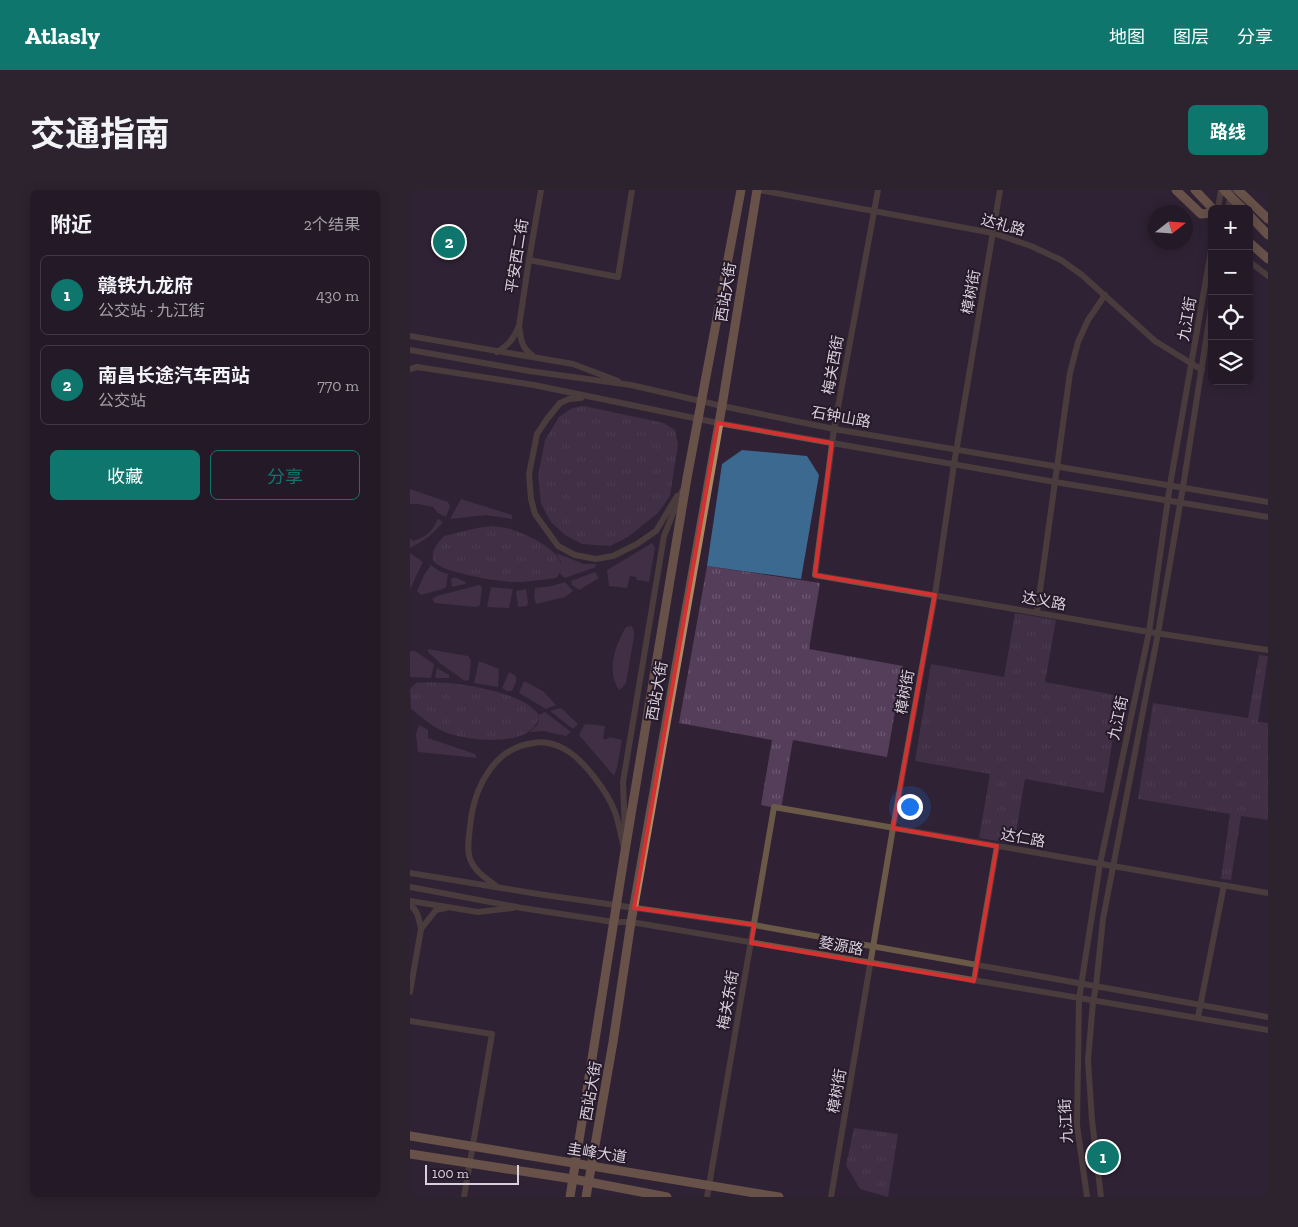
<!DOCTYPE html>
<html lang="zh">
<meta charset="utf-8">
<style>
body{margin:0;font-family:"Zilla Slab","Noto Sans SC",serif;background:#2c232f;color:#f1f3f6}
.controls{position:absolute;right:15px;top:15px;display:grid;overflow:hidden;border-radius:8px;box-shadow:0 2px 12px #0003}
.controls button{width:45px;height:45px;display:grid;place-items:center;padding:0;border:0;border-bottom:1px solid #413844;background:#241a27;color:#f1f3f6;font:25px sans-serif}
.compass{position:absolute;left:738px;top:15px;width:45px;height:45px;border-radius:50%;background:#241a27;box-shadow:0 2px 12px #0003;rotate:73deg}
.scale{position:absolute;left:15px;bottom:12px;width:94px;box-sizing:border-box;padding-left:5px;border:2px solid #d9d0db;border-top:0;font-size:14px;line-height:18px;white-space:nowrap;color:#d9d0db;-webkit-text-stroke:4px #26192a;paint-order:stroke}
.you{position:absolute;left:499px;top:616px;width:18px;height:18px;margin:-12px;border:4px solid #fff;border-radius:50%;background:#1a73e8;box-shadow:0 0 0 8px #1a73e833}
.badge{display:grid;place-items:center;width:32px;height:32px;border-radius:50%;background:#0f766e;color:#fff;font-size:16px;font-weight:700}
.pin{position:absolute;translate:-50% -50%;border:2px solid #fff;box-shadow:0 1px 5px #0006}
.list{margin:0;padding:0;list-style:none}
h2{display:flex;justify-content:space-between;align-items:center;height:65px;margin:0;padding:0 20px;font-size:21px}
h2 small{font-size:16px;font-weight:400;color:#a3a1a7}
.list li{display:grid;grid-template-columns:32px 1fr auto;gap:15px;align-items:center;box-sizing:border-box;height:80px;margin:0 10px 10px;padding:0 10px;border:1px solid #413844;border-radius:8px}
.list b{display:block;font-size:19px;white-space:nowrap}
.list p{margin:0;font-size:16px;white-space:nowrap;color:#a3a1a7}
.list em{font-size:16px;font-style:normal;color:#a3a1a7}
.actions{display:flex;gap:10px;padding:15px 20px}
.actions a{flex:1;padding:11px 0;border:1px solid #0f766e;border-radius:8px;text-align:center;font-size:18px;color:#0f766e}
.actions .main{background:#0f766e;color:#fff}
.icon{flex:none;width:28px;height:28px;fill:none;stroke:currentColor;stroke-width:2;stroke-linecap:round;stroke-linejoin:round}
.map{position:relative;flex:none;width:858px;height:1007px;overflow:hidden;border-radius:8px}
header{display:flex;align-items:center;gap:30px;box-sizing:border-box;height:70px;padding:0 25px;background:#0f766e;color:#fff}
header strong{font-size:24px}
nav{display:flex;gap:28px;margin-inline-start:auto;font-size:18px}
.intro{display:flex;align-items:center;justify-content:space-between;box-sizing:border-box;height:120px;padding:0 30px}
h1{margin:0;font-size:35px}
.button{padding:12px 22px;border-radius:8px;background:#0f766e;color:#fff;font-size:18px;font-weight:700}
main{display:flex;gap:30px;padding:0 30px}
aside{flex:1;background:#241a27;border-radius:8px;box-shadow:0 2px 12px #0003}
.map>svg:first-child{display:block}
.grass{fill:#543e5a}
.park{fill:url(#park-tufts)}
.water{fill:#3b6990}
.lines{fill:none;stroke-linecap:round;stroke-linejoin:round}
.minor{stroke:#6a5947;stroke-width:6}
.major{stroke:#ac8962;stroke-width:9}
.marked{fill:none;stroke:#d63031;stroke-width:4;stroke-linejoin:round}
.labels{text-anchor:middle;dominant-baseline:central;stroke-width:4;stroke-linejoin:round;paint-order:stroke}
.street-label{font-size:15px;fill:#d9d0db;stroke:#26192a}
</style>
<header>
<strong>Atlasly</strong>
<nav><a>地图</a><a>图层</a><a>分享</a></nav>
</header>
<div class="intro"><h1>交通指南</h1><a class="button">路线</a></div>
<main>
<aside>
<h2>附近<small>2个结果</small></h2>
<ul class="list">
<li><span class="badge">1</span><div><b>赣铁九龙府</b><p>公交站 · 九江街</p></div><em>430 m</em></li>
<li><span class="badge">2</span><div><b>南昌长途汽车西站</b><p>公交站</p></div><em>770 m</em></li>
</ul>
<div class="actions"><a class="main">收藏</a><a>分享</a></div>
</aside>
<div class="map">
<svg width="858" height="1007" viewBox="0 0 858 1007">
<defs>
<pattern id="park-tufts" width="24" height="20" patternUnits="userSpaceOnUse" patternTransform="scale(1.25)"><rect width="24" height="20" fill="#543e5a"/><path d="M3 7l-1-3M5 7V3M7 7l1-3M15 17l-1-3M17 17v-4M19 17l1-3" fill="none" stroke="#6c5971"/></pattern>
</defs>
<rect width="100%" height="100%" fill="#302234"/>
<g class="grass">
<polygon points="0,299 38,312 40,316 36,327 28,323 23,317 8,314 0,314"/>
<polygon points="51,309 102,325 102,329 76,325 40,329"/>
<path d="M28,329L33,332C23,344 14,351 0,358V348L3,351C17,347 22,341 28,329Z"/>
<polygon points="242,353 245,358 239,392 227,390 226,387 220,386 217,398 199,396 197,380"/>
<polygon points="0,363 13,372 0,399"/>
<polygon points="146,363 174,374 185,374 186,377 155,388 150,384 151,372"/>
<polygon points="21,375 29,381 38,384 36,397 33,399 11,405 7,401 14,385"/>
<polygon points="185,382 189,388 169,400 162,395 161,391"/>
<polygon points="44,387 56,392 55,394 42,397 41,389"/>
<polygon points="155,392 163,401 155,407 126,414 124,407 125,398 142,396"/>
<polygon points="69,395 72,397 70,415 66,417 25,413 22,409 27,406"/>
<polygon points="81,397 103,399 99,418 77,417"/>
<polygon points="116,399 118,412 117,416 108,417 106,401"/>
<path d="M222,436L224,441V447L216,493L213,497L209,500C196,480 205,456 216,437Z"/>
<polygon points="18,459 58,466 61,470 59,490 55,491 31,474 18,462"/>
<polygon points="0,461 5,461 24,474 21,488 0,487"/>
<polygon points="69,471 89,479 88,497 64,493"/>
<polygon points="27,478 39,485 39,488 25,488"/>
<polygon points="99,482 106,486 106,492 102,501 97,501 92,498 93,496"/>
<polygon points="114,491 133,501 146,515 136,519 109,503"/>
<polygon points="151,518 168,534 163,539 140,521"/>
<polygon points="135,522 161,542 156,546 133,541 120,542 128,534 129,525"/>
<polygon points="175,534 195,536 193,549 198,549 199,547 212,550 207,578 204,586 169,545"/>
<polygon points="9,535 18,540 18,548 65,564 67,568 8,562 6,544"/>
</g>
<g class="park">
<polygon points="174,216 254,233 265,240 268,254 260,306 248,323 218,347 200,356 172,354 155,345 141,332 131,314 128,286 135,250 149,227 162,218"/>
<path d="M81,336C86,337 92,337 97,338C114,343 168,365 146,388C132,390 118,392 104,392C90,392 27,382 23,370C21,360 28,353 34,346L67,338Z"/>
<polygon points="297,376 410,393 399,459 493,476 477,567 383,550 371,619 351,615 362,550 269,533"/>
<polygon points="605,423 646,430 635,492 710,506 694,603 615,589 604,654 569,648 580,584 505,571 521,474 594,487"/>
<polygon points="849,465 858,466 848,532 858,533 858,630 831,626 821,690 811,689 820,624 728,609 743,513 838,528"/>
<path d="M6,493C35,489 113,500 129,525C125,559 60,551 37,543C23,538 12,527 1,519L0,499Z"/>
<polygon points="444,938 488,944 478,1007 450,999 436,975"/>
</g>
<polygon class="water" points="332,260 397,266 409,285 391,389 297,376 312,274"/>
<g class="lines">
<g class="minor">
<polyline points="349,0 583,43 621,56 651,70 672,85 745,151 792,180"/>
<polyline points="468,0 424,239 405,385 739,442 858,460"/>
<polyline points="808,19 811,0"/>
<polyline points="818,19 822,0"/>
<polyline points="119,70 208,87 222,0"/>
<polyline points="839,71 858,86"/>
<polyline points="109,136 119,70 131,0"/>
<polyline points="0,146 163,174 208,191"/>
<polyline points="0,160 119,181 221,195 312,216 424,239 858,312"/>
<path d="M87,162C99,155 104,148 109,136C111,148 111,158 122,165"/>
<polyline points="0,179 7,177 124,195 308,233 422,253 645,292 858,327"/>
<polyline points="171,208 159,209 150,213 137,229 127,244 119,284 121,309 125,324 148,356 165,365 186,369 203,366 227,354 246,341 267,306"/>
<polyline points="627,422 660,183 668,152 678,130 695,105"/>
<polyline points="215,644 213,592 254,346 272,301"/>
<polyline points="0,683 128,704 344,735 858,827"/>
<path d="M86,696C76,688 65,682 60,669C56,658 60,640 61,628C66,594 86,557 124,553C134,551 147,554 156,560C174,570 198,603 205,622C209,633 211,646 214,658"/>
<polyline points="0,697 112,718 204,732 221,732 858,840"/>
<polyline points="0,711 68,722 103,718"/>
<path d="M0,715C8,720 9,730 11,739L26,720L36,718"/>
<polyline points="564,791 587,656"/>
<polyline points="0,802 11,739"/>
<polyline points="788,827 814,695"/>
<polyline points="0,831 82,844 54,1007"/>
<polyline points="297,1007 364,617 858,703"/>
<polyline points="421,1007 483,638 525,405 544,274 590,0"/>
<polyline points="677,1007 667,935 669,809 690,674 739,442 760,295 802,55"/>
<polyline points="691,1007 682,930 678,870 683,812 686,796 693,729 748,443 773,297 802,112"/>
</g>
<g class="major">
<polyline points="766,0 791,24 802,23"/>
<polyline points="785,0 803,19"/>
<polyline points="814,0 833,19"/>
<polyline points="828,0 858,29"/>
<polyline points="839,25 858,45"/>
<polyline points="839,52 858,69"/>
<polyline points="0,946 369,1007"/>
<polyline points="0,964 163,989 257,1007"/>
<polyline points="160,1007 215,661 277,288 331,0"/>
<polyline points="176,1007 203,852 221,732 312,216 347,0"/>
</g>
</g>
<path d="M0 0H858V1007H0ZM308,233L422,253L405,385L525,405L483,638L587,656L564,791L341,753L344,735L224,718Z" fill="#302234" fill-opacity=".55" fill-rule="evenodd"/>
<path class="marked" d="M308,233L422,253L405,385L525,405L483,638L587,656L564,791L341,753L344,735L224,718Z"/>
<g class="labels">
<g class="street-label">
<text transform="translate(593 35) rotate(15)">达礼路</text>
<text transform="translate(107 66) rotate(-81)">平安西二街</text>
<text transform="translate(316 102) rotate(-81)">西站大街</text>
<text transform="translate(561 102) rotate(-80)">樟树街</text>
<text transform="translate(777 129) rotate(-80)">九江街</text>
<text transform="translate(423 175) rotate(-80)">梅关西街</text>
<text transform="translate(431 227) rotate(10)">石钟山路</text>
<text transform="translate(634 411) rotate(10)">达义路</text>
<text transform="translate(247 501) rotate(-80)">西站大街</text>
<text transform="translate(495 502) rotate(-80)">樟树街</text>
<text transform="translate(708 528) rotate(-78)">九江街</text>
<text transform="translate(613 648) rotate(10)">达仁路</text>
<text transform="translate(431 756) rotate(10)">婺源路</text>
<text transform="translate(318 810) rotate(-80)">梅关东街</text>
<text transform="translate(181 901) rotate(-80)">西站大街</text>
<text transform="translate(427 901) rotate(-80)">樟树街</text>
<text transform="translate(656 931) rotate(-93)">九江街</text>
<text transform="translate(187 963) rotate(9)">圭峰大道</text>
</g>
</g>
</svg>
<div class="controls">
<button>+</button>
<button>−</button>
<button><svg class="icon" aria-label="locate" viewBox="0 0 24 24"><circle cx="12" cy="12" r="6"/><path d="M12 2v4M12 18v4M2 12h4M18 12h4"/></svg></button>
<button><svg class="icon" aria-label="layers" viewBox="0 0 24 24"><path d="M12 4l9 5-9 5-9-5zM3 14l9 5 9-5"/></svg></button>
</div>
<svg class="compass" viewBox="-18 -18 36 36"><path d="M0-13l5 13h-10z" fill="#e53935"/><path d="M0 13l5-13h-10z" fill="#a3a1a7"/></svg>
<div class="scale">100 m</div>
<div class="you"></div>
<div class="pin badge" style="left:693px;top:967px">1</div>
<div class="pin badge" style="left:39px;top:52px">2</div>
</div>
</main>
